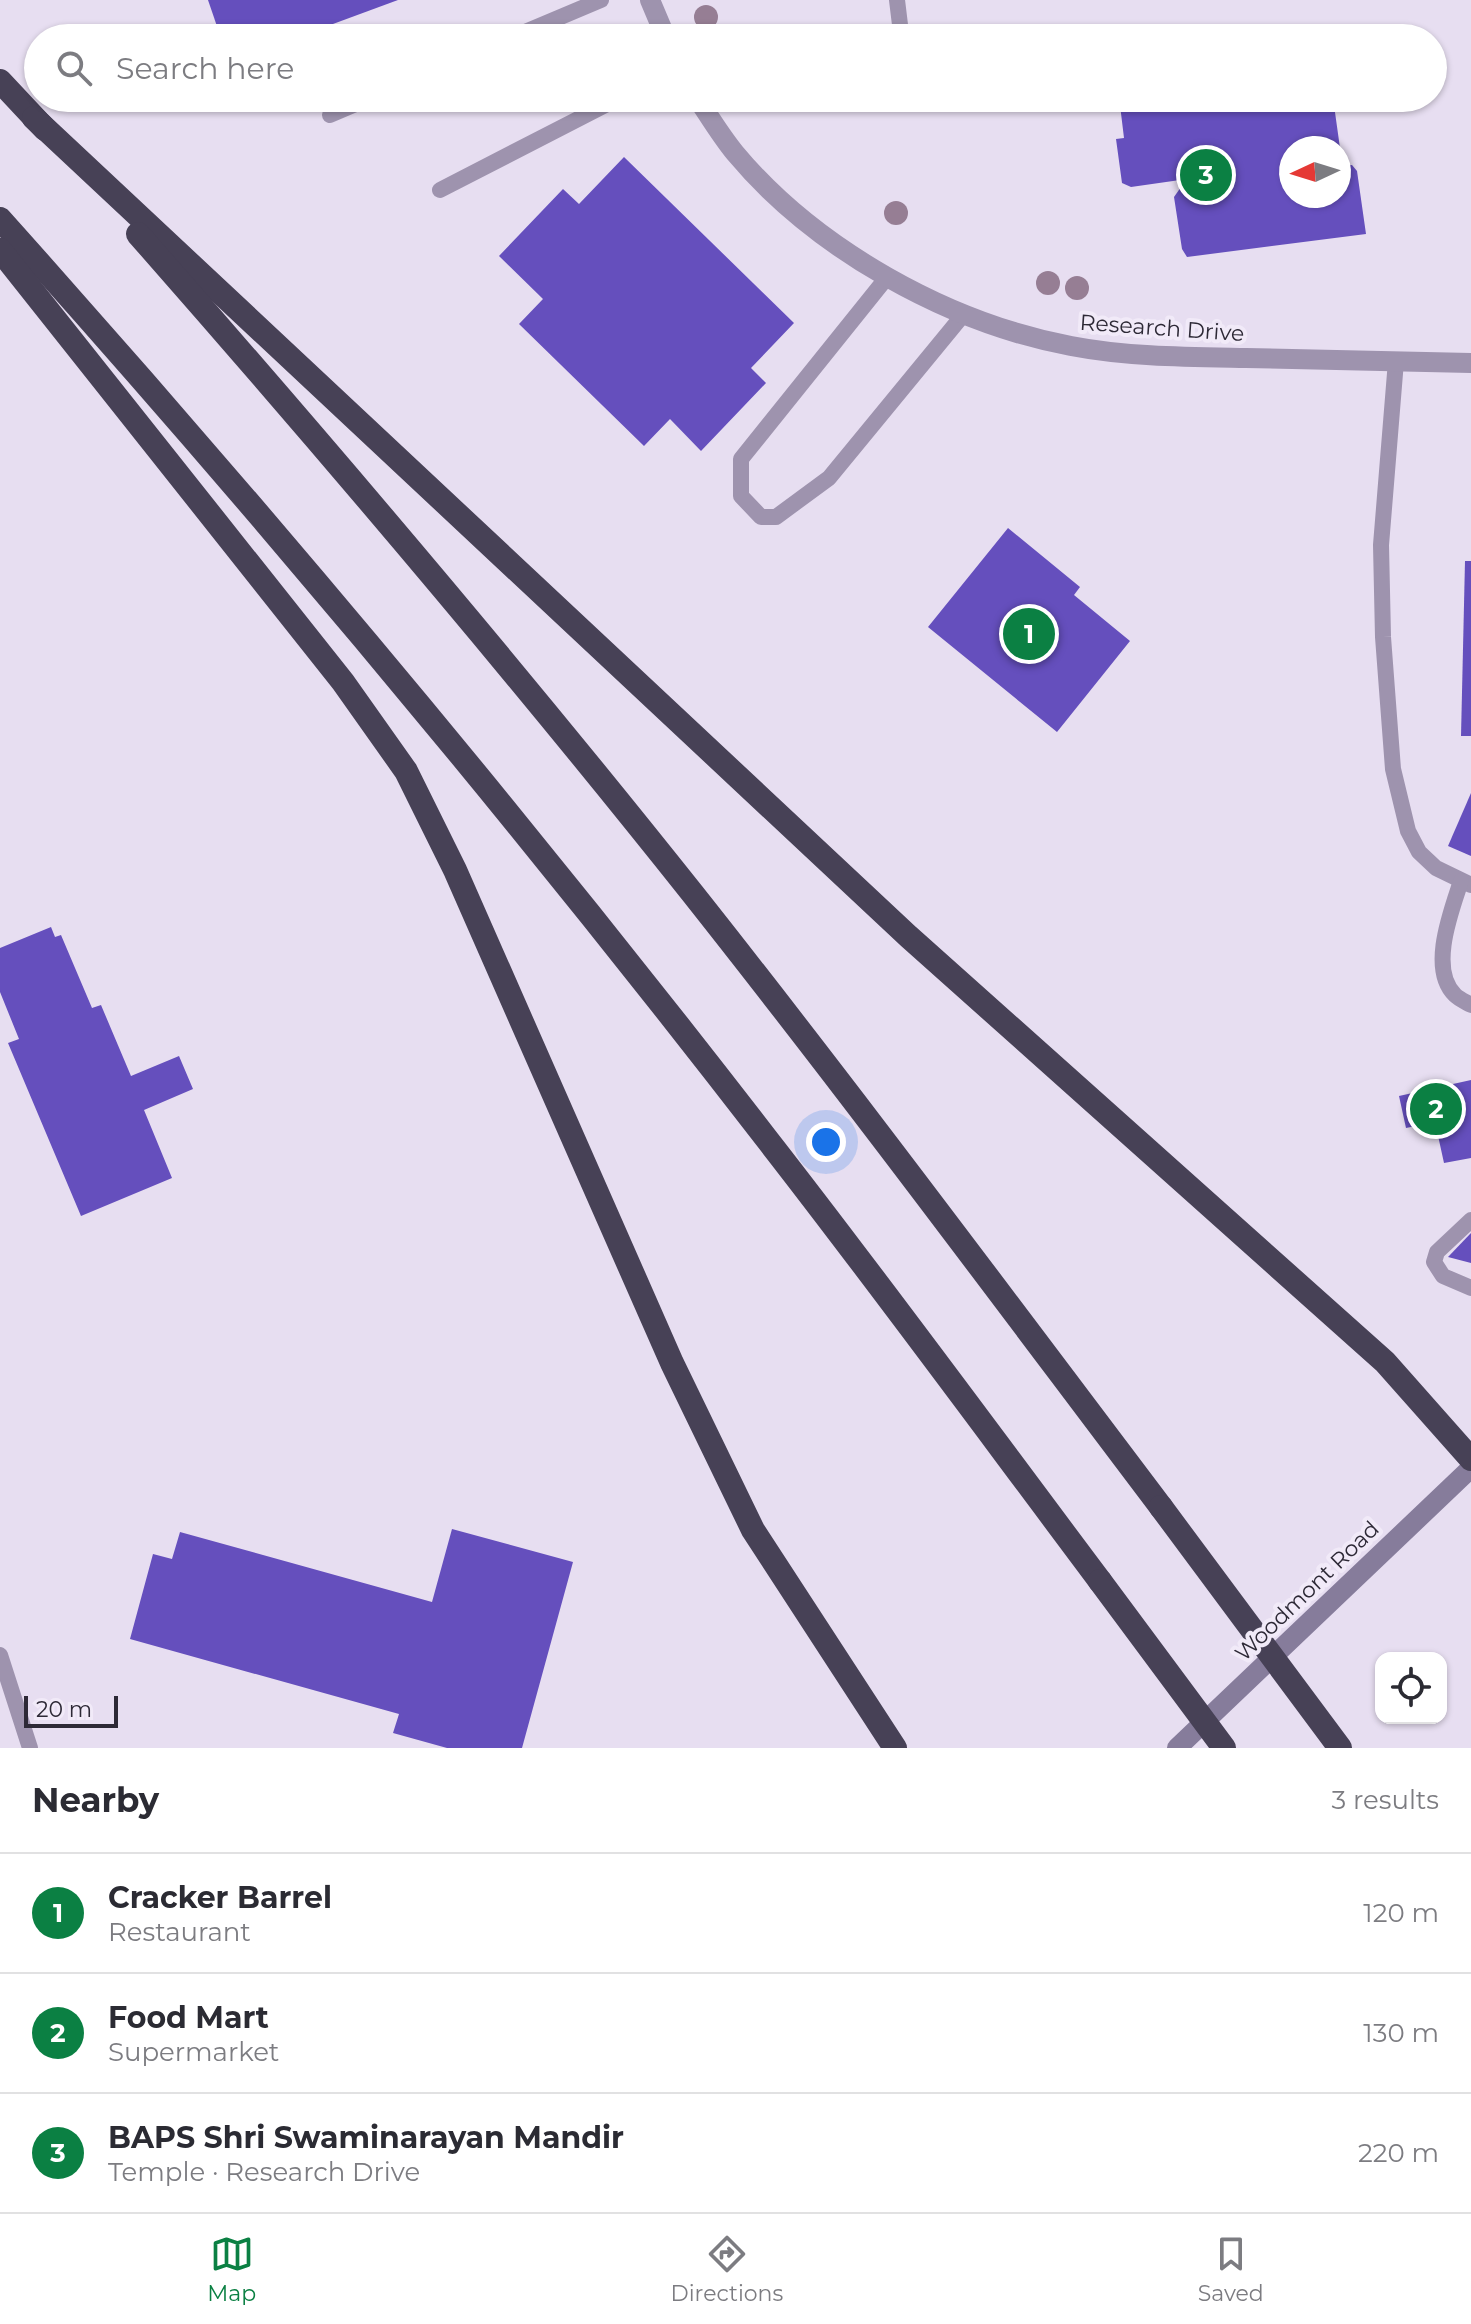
<!DOCTYPE html>
<meta charset="utf-8">
<style>
body{margin:0;font-family:Montserrat,sans-serif;background:#f7f7f7;color:#2b2b33}
.controls{position:absolute;right:24px;bottom:24px;display:grid;overflow:hidden;border-radius:16px;box-shadow:0 2px 6px #0004}
.controls button{width:72px;height:72px;display:grid;place-items:center;padding:0;border:0;border-bottom:2px solid #e1e1e2;background:#fff;color:#2b2b33;font:40px sans-serif}
.compass{position:absolute;left:1279px;top:136px;width:72px;height:72px;border-radius:50%;background:#fff;box-shadow:0 2px 6px #0004;rotate:266deg}
.scale{position:absolute;left:24px;bottom:20px;width:94px;box-sizing:border-box;padding-left:8px;border:4px solid #2d2936;border-top:0;font-size:22px;line-height:28px;white-space:nowrap;color:#2d2936;-webkit-text-stroke:6px #f1eaf8;paint-order:stroke}
.you{position:absolute;left:826px;top:1142px;width:28px;height:28px;margin:-20px;border:6px solid #fff;border-radius:50%;background:#1a73e8;box-shadow:0 0 0 12px #1a73e833}
.badge{display:grid;place-items:center;width:52px;height:52px;border-radius:50%;background:#0b8043;color:#fff;font-size:26px;font-weight:700}
.pin{position:absolute;translate:-50% -50%;border:4px solid #fff;box-shadow:0 2px 8px #0006}
.list{margin:0;padding:0;list-style:none}
h2{display:flex;justify-content:space-between;align-items:center;height:104px;margin:0;padding:0 32px;font-size:34px}
h2 small{font-size:26px;font-weight:400;color:#7c7c81}
.list li{display:grid;grid-template-columns:52px 1fr auto;gap:24px;align-items:center;box-sizing:border-box;height:120px;padding:0 32px;border-top:2px solid #e1e1e2}
.list b{display:block;font-size:30px;white-space:nowrap}
.list p{margin:0;font-size:26px;white-space:nowrap;color:#7c7c81}
.list em{font-size:26px;font-style:normal;color:#7c7c81}
.icon{flex:none;width:44px;height:44px;fill:none;stroke:currentColor;stroke-width:2;stroke-linecap:round;stroke-linejoin:round}
.map{position:relative;flex:none;width:1471px;height:1748px;overflow:hidden}
.search{position:absolute;background:#fff;box-shadow:0 2px 6px #0004;left:24px;right:24px;top:24px;height:88px;display:flex;align-items:center;gap:20px;box-sizing:border-box;padding:0 28px;border-radius:44px;color:#7c7c81;font-size:30px}
.sheet{height:464px;background:#fff}
nav{display:flex;justify-content:space-around;align-items:center;box-sizing:border-box;height:112px;border-top:2px solid #e1e1e2;background:#fff;font-size:22px;color:#7c7c81}
nav a{display:grid;justify-items:center;gap:4px}
nav .on{color:#0b8043}
.map>svg:first-child{display:block}
.building{fill:#654fbd}
.lines{fill:none;stroke-linecap:round;stroke-linejoin:round}
.service{stroke:#9e93ae;stroke-width:16}
.tertiary{stroke:#9e93ae;stroke-width:20}
.secondary{stroke:#867c9b;stroke-width:20}
.motorway{stroke:#474156;stroke-width:24}
.motorway-bridge{stroke:#474156;stroke-width:24}
.tree{fill:#967e94}
.labels{text-anchor:middle;dominant-baseline:central;stroke-width:8;stroke-linejoin:round;paint-order:stroke}
.street-label{font-size:22px;fill:#2d2936;stroke:#f1eaf8}
</style>
<div class="map">
<svg width="1471" height="1748" viewBox="0 0 1471 1748">
<rect width="100%" height="100%" fill="#e7def1"/>
<g class="building">
<polygon points="208,0 398,0 295,38 221,38"/>
<polygon points="1122,98 1333,98 1340,148 1291,148 1291,196 1339,196 1339,166 1352,165 1357,171 1366,234 1187,257 1182,249 1174,197 1181,187 1180,180 1131,187 1122,183 1116,139 1124,138 1120,105"/>
<polygon points="624,157 794,323 751,368 766,383 701,451 670,419 644,446 519,324 543,299 499,256 563,189 579,204"/>
<polygon points="1008,528 1080,587 1074,595 1130,641 1057,732 928,627"/>
<polygon points="1465,561 1471,561 1471,736 1461,736"/>
<polygon points="1471,793 1471,856 1448,846"/>
<polygon points="51,927 55,937 61,935 92,1008 101,1005 131,1076 179,1056 193,1089 144,1110 172,1178 81,1216 8,1043 19,1039 0,992 0,948"/>
<polygon points="1471,1080 1471,1158 1444,1163 1435,1122 1406,1128 1399,1096"/>
<polygon points="1471,1233 1471,1263 1448,1257"/>
<polygon points="452,1529 573,1562 522,1748 447,1748 393,1733 399,1714 130,1639 153,1554 172,1559 180,1532 432,1602"/>
</g>
<g class="lines">
<g class="service">
<polyline points="511,38 601,0"/>
<polyline points="868,38 901,33 897,0"/>
<polyline points="330,115 370,98"/>
<polyline points="440,190 619,98"/>
<polyline points="888,276 741,459 741,496 761,517 776,517 829,478 963,315"/>
<polyline points="1396,361 1381,545 1383,637 1393,769 1408,831 1419,852 1436,868 1471,885"/>
<path d="M1461,881C1452,909 1428,969 1455,995C1459,999 1466,1002 1471,1005"/>
<polyline points="1471,1220 1437,1252 1434,1262 1443,1276 1471,1288"/>
<polyline points="0,1655 30,1748"/>
</g>
<g class="tertiary">
<polyline points="650,0 666,38"/>
<path d="M697,98C709,116 721,136 735,153C815,249 948,323 1071,346C1128,357 1188,357 1246,358C1321,360 1396,361 1471,363"/>
</g>
<polyline class="secondary" points="1177,1748 1471,1468"/>
<g class="motorway">
<polyline points="0,81 45,129"/>
<polyline points="34,118 908,936 1385,1362 1471,1459"/>
<path d="M0,219C266,516 522,822 766,1138C880,1284 989,1433 1100,1581"/>
<path d="M138,234C328,450 514,669 693,894C853,1096 1006,1302 1161,1507"/>
<polyline points="0,250 343,682 406,771 455,870 672,1363 753,1530 895,1748"/>
</g>
<g class="motorway-bridge">
<polyline points="1161,1507 1340,1748"/>
<polyline points="1100,1581 1224,1748"/>
</g>
</g>
<g class="tree">
<circle cx="706" cy="17" r="12"/>
<circle cx="896" cy="213" r="12"/>
<circle cx="1048" cy="283" r="12"/>
<circle cx="1077" cy="288" r="12"/>
</g>
<g class="labels">
<g class="street-label">
<text transform="translate(1162 328) rotate(4)">Research Drive</text>
<text transform="translate(1307 1591) rotate(-44)">Woodmont Road</text>
</g>
</g>
</svg>
<div class="controls">
<button><svg class="icon" aria-label="locate" viewBox="0 0 24 24"><circle cx="12" cy="12" r="6"/><path d="M12 2v4M12 18v4M2 12h4M18 12h4"/></svg></button>
</div>
<svg class="compass" viewBox="-18 -18 36 36"><path d="M0-13l5 13h-10z" fill="#e53935"/><path d="M0 13l5-13h-10z" fill="#7c7c81"/></svg>
<div class="scale">20 m</div>
<div class="you"></div>
<div class="pin badge" style="left:1029px;top:634px">1</div>
<div class="pin badge" style="left:1436px;top:1109px">2</div>
<div class="pin badge" style="left:1206px;top:175px">3</div>
<div class="search"><svg class="icon" aria-label="search" viewBox="0 0 24 24"><circle cx="10" cy="10" r="6"/><path d="M15 15l6 6"/></svg>Search here</div>
</div>
<section class="sheet">
<h2>Nearby<small>3 results</small></h2>
<ul class="list">
<li><span class="badge">1</span><div><b>Cracker Barrel</b><p>Restaurant</p></div><em>120 m</em></li>
<li><span class="badge">2</span><div><b>Food Mart</b><p>Supermarket</p></div><em>130 m</em></li>
<li><span class="badge">3</span><div><b>BAPS Shri Swaminarayan Mandir</b><p>Temple · Research Drive</p></div><em>220 m</em></li>
</ul>
</section>
<nav>
<a class="on"><svg class="icon" aria-label="map" viewBox="0 0 24 24"><path d="M3 6l6-2 6 2 6-2v14l-6 2-6-2-6 2zM9 4v14M15 6v14"/></svg>Map</a>
<a><svg class="icon" aria-label="directions" viewBox="0 0 24 24"><path d="M12 3l9 9-9 9-9-9zM9 14v-3h6M13 9l2 2-2 2"/></svg>Directions</a>
<a><svg class="icon" aria-label="saved" viewBox="0 0 24 24"><path d="M7 4h10v16l-5-4-5 4z"/></svg>Saved</a>
</nav>
